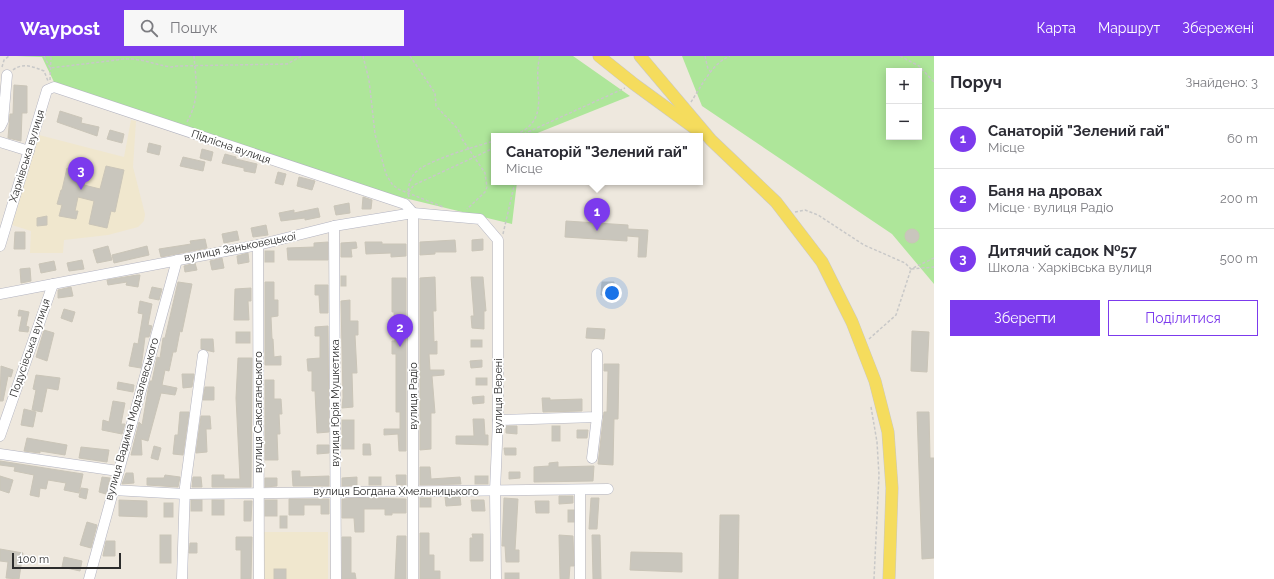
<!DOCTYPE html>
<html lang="uk">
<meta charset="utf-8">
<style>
body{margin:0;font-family:Raleway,sans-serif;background:#f7f7f7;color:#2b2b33}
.controls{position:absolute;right:12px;top:12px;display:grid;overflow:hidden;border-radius:0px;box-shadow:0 2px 10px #0003}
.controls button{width:36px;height:36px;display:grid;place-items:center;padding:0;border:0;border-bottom:1px solid #e1e1e2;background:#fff;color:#2b2b33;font:20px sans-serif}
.scale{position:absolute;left:12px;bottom:10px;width:109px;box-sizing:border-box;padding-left:4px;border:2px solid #2c2c2c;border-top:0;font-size:11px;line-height:14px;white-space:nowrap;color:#2c2c2c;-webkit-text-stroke:3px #fff;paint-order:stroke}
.you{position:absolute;left:612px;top:237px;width:14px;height:14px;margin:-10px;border:3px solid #fff;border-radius:50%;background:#1a73e8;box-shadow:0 0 0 6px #1a73e833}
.badge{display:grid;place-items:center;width:26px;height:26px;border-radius:50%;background:#7c3aed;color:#fff;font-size:13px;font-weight:700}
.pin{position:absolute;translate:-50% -33px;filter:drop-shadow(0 1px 2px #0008)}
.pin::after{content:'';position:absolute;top:21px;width:14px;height:12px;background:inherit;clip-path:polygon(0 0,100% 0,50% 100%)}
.popup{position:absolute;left:491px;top:77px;width:212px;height:52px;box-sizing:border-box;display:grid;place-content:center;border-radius:0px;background:#fff;filter:drop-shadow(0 1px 3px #0005);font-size:13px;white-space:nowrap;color:#7c7c81}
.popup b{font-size:15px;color:#2b2b33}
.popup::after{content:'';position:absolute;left:50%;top:100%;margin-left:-8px;border:8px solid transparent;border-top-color:#fff}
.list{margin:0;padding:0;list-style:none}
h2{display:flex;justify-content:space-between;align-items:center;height:52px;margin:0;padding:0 16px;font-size:17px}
h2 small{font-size:13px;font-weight:400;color:#7c7c81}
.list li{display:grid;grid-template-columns:26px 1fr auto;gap:12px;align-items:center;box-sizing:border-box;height:60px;padding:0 16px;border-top:1px solid #e1e1e2}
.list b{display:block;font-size:15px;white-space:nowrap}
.list p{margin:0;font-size:13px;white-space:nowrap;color:#7c7c81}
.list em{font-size:13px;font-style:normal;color:#7c7c81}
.actions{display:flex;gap:8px;padding:12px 16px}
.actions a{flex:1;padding:9px 0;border:1px solid #7c3aed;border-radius:0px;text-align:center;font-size:14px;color:#7c3aed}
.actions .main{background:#7c3aed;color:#fff}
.icon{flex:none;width:22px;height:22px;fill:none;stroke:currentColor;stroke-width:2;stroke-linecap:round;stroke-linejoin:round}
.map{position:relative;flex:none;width:934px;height:523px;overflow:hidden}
header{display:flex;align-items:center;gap:24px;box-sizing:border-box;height:56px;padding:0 20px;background:#7c3aed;color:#fff}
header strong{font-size:19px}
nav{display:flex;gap:22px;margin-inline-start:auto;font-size:14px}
.search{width:280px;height:36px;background:#f7f7f7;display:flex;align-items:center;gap:10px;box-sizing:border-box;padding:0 14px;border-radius:0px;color:#7c7c81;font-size:15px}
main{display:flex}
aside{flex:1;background:#fff}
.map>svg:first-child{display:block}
.education{fill:#f0e7ce}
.green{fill:#aee69a;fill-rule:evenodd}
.building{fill:#c9c6bd;stroke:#cac5b8}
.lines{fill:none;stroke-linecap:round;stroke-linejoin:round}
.minor-casing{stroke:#b2b3c0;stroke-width:11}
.major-casing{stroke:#c8c8c8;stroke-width:13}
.path{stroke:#c8c8c8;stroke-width:1.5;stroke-dasharray:3 2;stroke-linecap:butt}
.minor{stroke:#fff;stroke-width:10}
.major{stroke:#f5dc5d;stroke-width:12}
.labels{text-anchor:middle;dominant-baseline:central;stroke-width:3.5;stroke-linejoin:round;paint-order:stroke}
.street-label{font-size:11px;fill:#2c2c2c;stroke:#fff}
</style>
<header>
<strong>Waypost</strong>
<div class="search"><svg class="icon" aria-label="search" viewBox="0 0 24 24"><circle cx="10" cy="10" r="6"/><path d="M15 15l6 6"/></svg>Пошук</div>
<nav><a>Карта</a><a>Маршрут</a><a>Збережені</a></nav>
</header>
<main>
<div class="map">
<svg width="934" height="523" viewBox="0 0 934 523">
<rect width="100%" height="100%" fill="#eee8de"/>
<g class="education">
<polygon points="131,64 136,65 133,111 145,158 144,165 138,171 108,179 64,184 63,197 30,197 31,175 12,169 39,79 124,101"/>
<rect x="263" y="476" width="65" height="47"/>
</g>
<g class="green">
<polygon points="16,0 573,0 630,40 530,80 494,80 494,126 517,126 512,168 388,138 54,26 42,1"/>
<path d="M682,0H934V228L892,178L702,50ZM889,15H919V81H889Z"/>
</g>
<g class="building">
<polygon points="14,29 27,30 27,57 22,57 21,85 8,82 10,58 13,58"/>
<polygon points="60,55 82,62 81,67 99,71 97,80 57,66"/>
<polygon points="110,74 124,78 122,87 107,83"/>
<polygon points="149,87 161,90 159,99 147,96"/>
<polygon points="202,93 213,96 211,105 200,102"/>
<polygon points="225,98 236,101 236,103 257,108 255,117 244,115 244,112 222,107"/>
<polygon points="183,101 205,106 203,115 180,110"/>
<polygon points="75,103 91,107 90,113 87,112 84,129 100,133 106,110 124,114 115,156 111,155 107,172 89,168 94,145 78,141 75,155 78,155 76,163 59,160 62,149 57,148 61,134 62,134 67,112 73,113"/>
<polygon points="278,116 286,118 283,129 275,127"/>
<polygon points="299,121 315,125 312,134 297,130"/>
<polygon points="363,141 372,144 371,153 362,153"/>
<polygon points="349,147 350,157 336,159 334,150"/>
<polygon points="318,152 320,161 305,164 305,162 281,165 279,157 294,154 294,157"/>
<polygon points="47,160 47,169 37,170 37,162"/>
<polygon points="566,165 628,169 628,173 648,174 646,201 638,201 639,181 627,180 627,185 565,181"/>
<polygon points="266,169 268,179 253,181 251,172"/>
<circle cx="912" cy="180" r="7"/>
<polygon points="237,175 239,184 224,187 222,178"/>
<polygon points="15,176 25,176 25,193 14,193"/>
<polygon points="205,183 207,192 161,201 159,193 191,188 190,185"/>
<polygon points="483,183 483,194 472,195 472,184"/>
<polygon points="455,184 456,196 435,196 435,198 420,199 420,186"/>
<polygon points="328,186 328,204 288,204 287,192 314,191 314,187"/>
<polygon points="356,186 357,192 351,193 352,201 341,201 341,187"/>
<polygon points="365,186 382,186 382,188 406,188 406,200 391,201 391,197 366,198"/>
<polygon points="108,190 112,204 97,207 93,194"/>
<polygon points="147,190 149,199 114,207 112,199"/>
<rect x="265" y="195" width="9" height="11"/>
<polygon points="248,197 249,206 238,208 237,200"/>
<polygon points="222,202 224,212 212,214 210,205"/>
<polygon points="82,204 84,213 69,215 67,207"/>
<polygon points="54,205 56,214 41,217 39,208"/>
<polygon points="195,207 197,214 185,216 184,210"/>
<polygon points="30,212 31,225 21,227 20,213"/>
<polygon points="137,219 140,219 138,231 126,229 127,226 108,229 107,224"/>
<rect x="341" y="220" width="5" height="10"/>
<polygon points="435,221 436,255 433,255 434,286 437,285 437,298 429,298 430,314 444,314 444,319 432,320 435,357 431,357 431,393 420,394 420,222"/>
<polygon points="471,221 483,221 486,255 484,255 484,273 472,272 471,260 474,260"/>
<polygon points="392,222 406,222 406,395 399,395 398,378 384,379 384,373 400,373 400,356 396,356 396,298 392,298 392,285 395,285 394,256 392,256"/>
<polygon points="178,226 192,228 182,276 180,275 176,296 173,296 169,315 165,314 162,329 177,332 175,339 161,337 148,385 141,383 142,399 131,399 139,366 142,369 148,334 150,325 152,325 157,301 160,302 163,282 165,282"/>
<polygon points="265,226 274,226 274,244 278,244 278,260 271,261 272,283 273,283 274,301 281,300 281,309 265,309"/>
<polygon points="602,226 614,226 613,240 601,239"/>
<polygon points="315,229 328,229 328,257 320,257 319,239 315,239"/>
<polygon points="71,231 73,240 58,242 58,234"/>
<polygon points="152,231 162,233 159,244 149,242"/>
<polygon points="251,232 251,245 248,245 249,264 234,264 235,233"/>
<polygon points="350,244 350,265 358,265 358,279 355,279 357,317 352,317 353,351 342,352 343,341 341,245"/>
<polygon points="140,245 152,248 148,269 152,270 149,281 145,281 141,312 129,310 134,287 138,288 143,258 138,257"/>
<polygon points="64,253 75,256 72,266 61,262"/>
<polygon points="19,254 29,256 26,270 29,271 28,276 19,275 22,260 18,260"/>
<polygon points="328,270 329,376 317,377 315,335 312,335 312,315 308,315 307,303 320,302 320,280 315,280 315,271"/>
<polygon points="587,272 605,273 604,283 586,282"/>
<polygon points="44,274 54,277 47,305 36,301"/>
<polygon points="912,275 929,276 927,316 911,315"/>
<rect x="236" y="276" width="14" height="11"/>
<polygon points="201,283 213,283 214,296 201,293"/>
<rect x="471" y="284" width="11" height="7"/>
<polygon points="238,302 252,302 251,431 212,431 212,419 224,419 224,423 240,423 236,342"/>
<polygon points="482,304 482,311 471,312 470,305"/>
<polygon points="604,308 619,308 618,363 614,363 613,409 598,408 604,356 607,356 608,315 604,315"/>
<polygon points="1,310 13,314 11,321 8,320 3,345 0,345"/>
<polygon points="182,318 194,318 192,331 183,332"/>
<polygon points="36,319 60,322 58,334 47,332 42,356 32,354 36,334 33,333"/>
<rect x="476" y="322" width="11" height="7"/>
<polygon points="265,324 274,324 274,343 281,343 282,358 279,358 280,378 277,378 278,404 265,404"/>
<polygon points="118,326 134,329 133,336 117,333"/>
<polygon points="205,331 214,331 214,344 203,344"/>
<polygon points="484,340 484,347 473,348 472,341"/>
<polygon points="542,342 550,342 550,344 582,343 582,355 543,356"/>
<polygon points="113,345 125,347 121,368 125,368 122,378 102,374 103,364 109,366"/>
<polygon points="24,353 36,356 33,371 21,369"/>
<polygon points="180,356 189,356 183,399 173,398 175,379 178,379"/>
<polygon points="917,356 929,356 930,402 934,402 934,502 922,503"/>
<polygon points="201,360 210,360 211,373 206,373 207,396 196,397"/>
<polygon points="473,363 484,363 485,379 488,379 488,389 456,388 456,380 474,380"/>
<rect x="342" y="364" width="12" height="29"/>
<polygon points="506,370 517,370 517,378 506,377"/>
<rect x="552" y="370" width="8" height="15"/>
<polygon points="577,374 588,374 587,382 577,382"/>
<polygon points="27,382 67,389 65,399 40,395 40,397 24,395"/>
<polygon points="363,388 370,388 371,399 363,399"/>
<polygon points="317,389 329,389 329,397 317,398"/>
<polygon points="154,390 161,392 158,404 151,402"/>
<polygon points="81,391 109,394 107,406 79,402"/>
<polygon points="504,392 516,392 516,399 505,399"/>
<polygon points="0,405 83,418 79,437 64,434 66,427 48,424 46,433 40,432 39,441 30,439 34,419 14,415 15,411 0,409"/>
<polygon points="558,406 558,411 594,410 593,425 534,426 534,411 549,410 549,407"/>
<polygon points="420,411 430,411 431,423 460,421 461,428 420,429"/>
<polygon points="292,415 300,415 300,421 329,420 329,430 293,430"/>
<polygon points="509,416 520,416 520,422 509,423"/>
<polygon points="126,417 133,417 134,427 122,428"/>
<polygon points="165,419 180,421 178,431 147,429 147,422 164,422"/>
<polygon points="396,419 406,419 406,429 397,429"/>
<polygon points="0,420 13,424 9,437 0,434"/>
<rect x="475" y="420" width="13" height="8"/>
<polygon points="102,421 110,422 106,438 99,436"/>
<polygon points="193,421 201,421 202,431 192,431"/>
<polygon points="357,421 357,429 342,430 342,422"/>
<rect x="369" y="421" width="12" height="8"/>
<polygon points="265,422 277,422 277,430 265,431"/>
<polygon points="81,432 88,433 86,443 79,441"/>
<polygon points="559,440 573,440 573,447 559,448"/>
<polygon points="445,441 460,441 461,449 446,450"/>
<polygon points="360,442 406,443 406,457 392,457 392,459 385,459 385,453 364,453 364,476 355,476 354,462 342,462 342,443"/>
<rect x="420" y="442" width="11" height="9"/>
<polygon points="504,442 518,443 515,494 519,494 519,506 506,506 505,490 502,490"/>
<polygon points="591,442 599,442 597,473 589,473"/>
<polygon points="289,443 329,443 329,458 321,458 321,449 304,449 304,459 289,459"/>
<polygon points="119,444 147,445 147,461 119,460"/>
<rect x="191" y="444" width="11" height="11"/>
<rect x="212" y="444" width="12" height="15"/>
<rect x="265" y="444" width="12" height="16"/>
<polygon points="471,444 484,444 485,455 472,455"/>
<polygon points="244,445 252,445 251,465 244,465"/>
<polygon points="535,445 549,445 549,457 536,457"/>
<rect x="164" y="447" width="9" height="14"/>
<rect x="568" y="454" width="6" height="12"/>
<polygon points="720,459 739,459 738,523 719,523"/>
<rect x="280" y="460" width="7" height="12"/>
<polygon points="87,466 97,469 91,492 80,489"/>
<polygon points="420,477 429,477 429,499 434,499 434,515 440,515 440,523 420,523"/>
<polygon points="472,478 483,478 483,505 470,505 470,482 473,482"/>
<rect x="160" y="479" width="11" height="28"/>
<polygon points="559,479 573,480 574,510 570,510 569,523 560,523"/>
<polygon points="592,479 600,479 601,523 593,523"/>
<polygon points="397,480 406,480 406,523 395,523"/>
<polygon points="236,481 252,481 251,523 241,523 241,494 236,494"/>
<polygon points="342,481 351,481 351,517 355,517 356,523 342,523"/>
<polygon points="106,485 115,485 115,500 103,500"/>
<polygon points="190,487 197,487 197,497 189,497"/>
<polygon points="0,493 23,497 19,523 6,522 8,506 0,505"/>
<polygon points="631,496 682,497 682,516 630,514"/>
<polygon points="64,501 82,505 80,515 62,511"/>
<rect x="274" y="513" width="12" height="10"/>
<rect x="505" y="517" width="14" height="6"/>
</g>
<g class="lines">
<defs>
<g id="minor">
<polyline points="0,71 3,65 7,19"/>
<polyline points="0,86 29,95"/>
<polyline points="334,170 336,523"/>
<polyline points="258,189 259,523"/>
<polyline points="0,190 47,34 54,31 405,148 413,157 413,523"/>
<polyline points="0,238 258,189 334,170 413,157 480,163 498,184 498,364 495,435 496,523"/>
<polyline points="498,364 597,361 597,298"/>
<polyline points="0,380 53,228"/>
<polyline points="0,398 118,415"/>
<polyline points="592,402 597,361"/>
<polyline points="113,434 185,438 608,433"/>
<polyline points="580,434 580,523"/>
<polyline points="89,523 177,204"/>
<polyline points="182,523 185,431 203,299"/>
</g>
<g id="major">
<polyline points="599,0 634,28 697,74"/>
<polyline points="640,0 711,84 776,146 822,206 852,266 875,325 888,376 892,432 889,523"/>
</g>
</defs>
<use href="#minor" class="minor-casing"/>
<use href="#major" class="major-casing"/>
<g class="path">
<path d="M44,0L50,12L117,4C137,0 151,8 171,11L177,10L287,8L302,0"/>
<polyline points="363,0 369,24 375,78 386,118 392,128 398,133 443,151"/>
<polyline points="410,0 435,37 436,50 458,73 462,83 485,117 487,131 485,136 467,153"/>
<polyline points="705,0 708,13 711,16"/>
<polyline points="900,0 919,10 934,26"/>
<polyline points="2,11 4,4 9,0"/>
<path d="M13,14C23,6 34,11 44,15L48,25"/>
<polyline points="50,24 51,0"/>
<path d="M691,46C701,31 712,7 730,0"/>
<path d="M187,66C200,43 196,25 194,0"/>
<path d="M511,80C555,66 531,32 540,0"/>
<polyline points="519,80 625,32"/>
<polyline points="528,80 531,75"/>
<path d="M408,135C409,129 410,123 414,118C424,105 477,90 494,85"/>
<polyline points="409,141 408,137 414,129 494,92"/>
<polyline points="795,156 805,154 818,159 864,189 905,207 911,213 934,202"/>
<polyline points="503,178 515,126"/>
<polyline points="869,283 896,259 911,213 934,211"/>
<polyline points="871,351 877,386 879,419 874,523"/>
</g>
<use href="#minor" class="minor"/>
<use href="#major" class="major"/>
</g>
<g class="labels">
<g class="street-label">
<text transform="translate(231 91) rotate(19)">Підлісна вулиця</text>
<text transform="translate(27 100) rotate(-73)">Харківська вулиця</text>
<text transform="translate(240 191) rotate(-11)">вулиця Заньковецької</text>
<text transform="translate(30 292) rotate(-71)">Подусівська вулиця</text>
<text transform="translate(413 340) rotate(-90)">вулиця Радіо</text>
<text transform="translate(498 340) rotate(-90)">вулиця Верені</text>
<text transform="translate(335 347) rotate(-90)">вулиця Юрія Мушкетика</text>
<text transform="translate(258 356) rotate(-90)">вулиця Саксаганського</text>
<text transform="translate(132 363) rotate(-74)">вулиця Вадима Модзалевського</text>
<text x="396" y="435">вулиця Богдана Хмельницького</text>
</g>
</g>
</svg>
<div class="controls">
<button>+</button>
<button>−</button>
</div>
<div class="scale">100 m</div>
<div class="you"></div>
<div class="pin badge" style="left:597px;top:175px">1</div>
<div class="popup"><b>Санаторій &quot;Зелений гай&quot;</b>Місце</div>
<div class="pin badge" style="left:400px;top:291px">2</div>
<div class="pin badge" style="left:81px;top:134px">3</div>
</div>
<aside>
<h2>Поруч<small>Знайдено: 3</small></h2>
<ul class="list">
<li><span class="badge">1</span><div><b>Санаторій &quot;Зелений гай&quot;</b><p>Місце</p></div><em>60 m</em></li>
<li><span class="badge">2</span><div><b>Баня на дровах</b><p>Місце · вулиця Радіо</p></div><em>200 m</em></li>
<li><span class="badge">3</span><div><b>Дитячий садок №57</b><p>Школа · Харківська вулиця</p></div><em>500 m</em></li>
</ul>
<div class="actions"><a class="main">Зберегти</a><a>Поділитися</a></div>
</aside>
</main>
